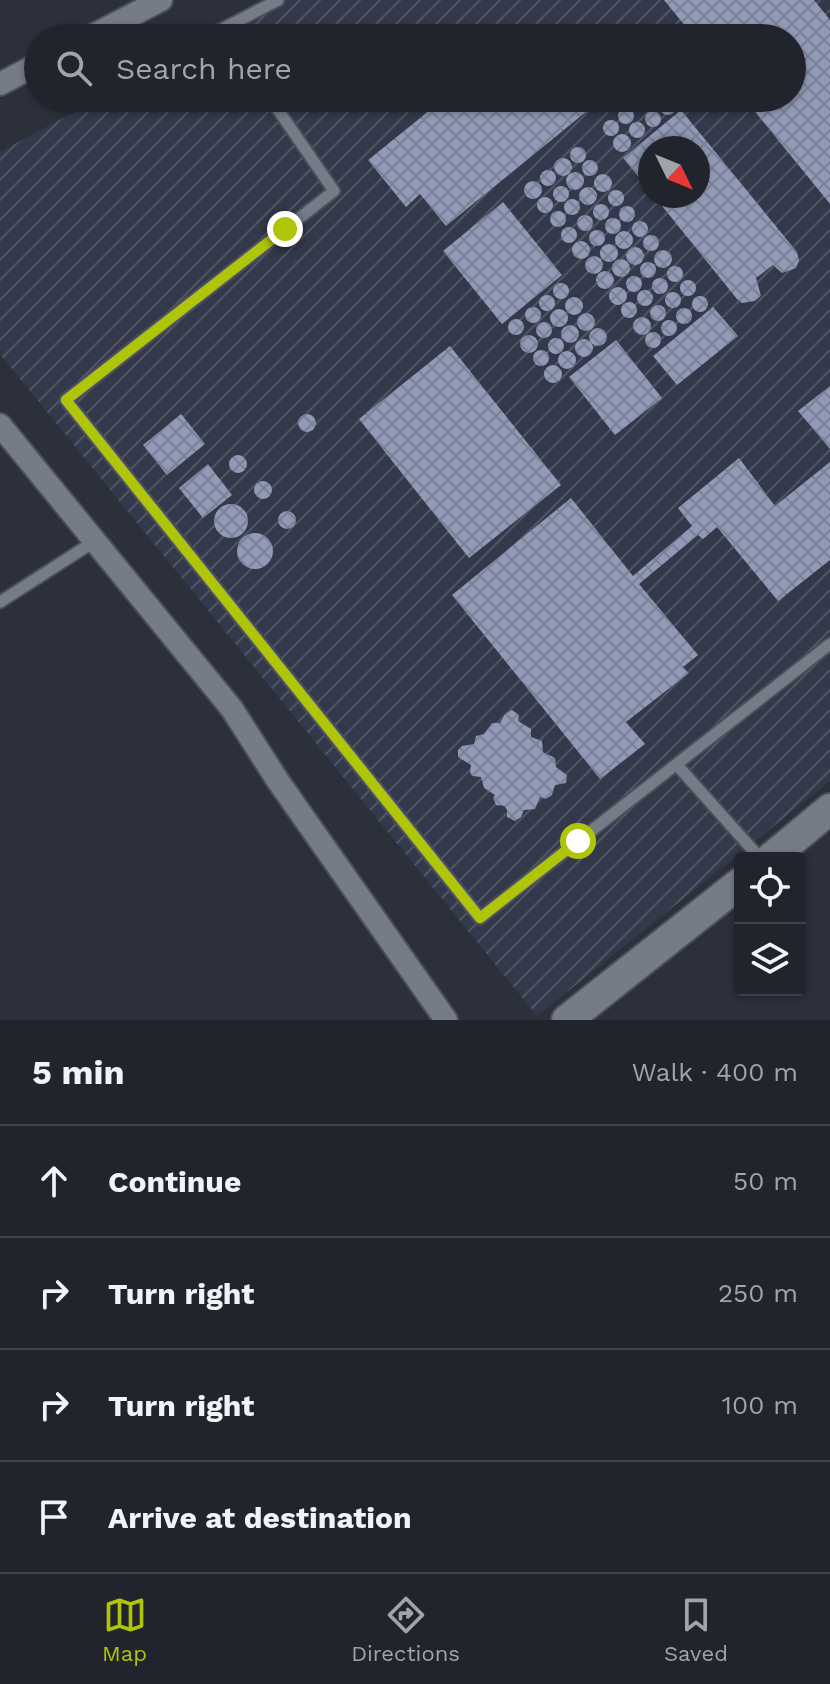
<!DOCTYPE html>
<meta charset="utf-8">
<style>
body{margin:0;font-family:"Work Sans",sans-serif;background:#292c34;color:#f1f3f6}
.controls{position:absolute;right:24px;bottom:24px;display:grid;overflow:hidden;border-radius:8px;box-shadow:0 2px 6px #0004}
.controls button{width:72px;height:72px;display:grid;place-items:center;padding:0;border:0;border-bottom:2px solid #3e4148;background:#21242c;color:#f1f3f6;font:40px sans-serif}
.compass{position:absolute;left:638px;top:136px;width:72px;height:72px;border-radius:50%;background:#21242c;box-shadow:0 2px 6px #0004;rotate:133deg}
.stop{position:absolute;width:24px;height:24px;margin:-18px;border:6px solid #afc507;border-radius:50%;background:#fff}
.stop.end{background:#afc507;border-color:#fff;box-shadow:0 2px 8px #0008}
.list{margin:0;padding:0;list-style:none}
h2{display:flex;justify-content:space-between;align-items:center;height:104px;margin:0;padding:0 32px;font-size:34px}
h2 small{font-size:26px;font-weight:400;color:#a2a4a9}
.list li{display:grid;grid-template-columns:52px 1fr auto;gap:24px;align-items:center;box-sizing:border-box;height:112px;padding:0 32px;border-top:2px solid #3e4148}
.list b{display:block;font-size:30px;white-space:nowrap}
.list em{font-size:26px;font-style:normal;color:#a2a4a9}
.icon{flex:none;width:44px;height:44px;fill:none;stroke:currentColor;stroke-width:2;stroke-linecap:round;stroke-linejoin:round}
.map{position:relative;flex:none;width:830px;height:1020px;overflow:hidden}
.search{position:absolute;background:#21242c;box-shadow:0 2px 6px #0004;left:24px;right:24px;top:24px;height:88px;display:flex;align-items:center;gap:20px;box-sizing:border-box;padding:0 28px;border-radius:44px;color:#a2a4a9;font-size:30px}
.sheet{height:552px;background:#21242c}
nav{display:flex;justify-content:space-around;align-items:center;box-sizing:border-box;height:112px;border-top:2px solid #3e4148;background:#21242c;font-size:22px;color:#a2a4a9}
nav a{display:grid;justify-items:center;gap:4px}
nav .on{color:#afc507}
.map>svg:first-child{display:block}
.industrial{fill:url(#industrial-furrows);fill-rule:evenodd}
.building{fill:url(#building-cross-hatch)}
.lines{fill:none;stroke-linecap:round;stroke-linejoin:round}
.lane-casing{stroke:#4c4f58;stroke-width:15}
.street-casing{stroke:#4c4f58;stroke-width:26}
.secondary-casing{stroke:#4c4f58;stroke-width:34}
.lane{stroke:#767b88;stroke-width:11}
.street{stroke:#767b88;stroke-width:22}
.secondary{stroke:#767b88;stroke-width:30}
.route{stroke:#afc507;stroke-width:10}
</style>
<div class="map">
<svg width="830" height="1020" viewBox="0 0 830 1020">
<defs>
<pattern id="industrial-furrows" width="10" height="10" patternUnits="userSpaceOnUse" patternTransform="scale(2)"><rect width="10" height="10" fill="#33394a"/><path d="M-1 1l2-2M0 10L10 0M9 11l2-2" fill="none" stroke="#515665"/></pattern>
<pattern id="building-cross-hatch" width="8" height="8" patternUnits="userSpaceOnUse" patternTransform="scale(2)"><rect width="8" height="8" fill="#909ab6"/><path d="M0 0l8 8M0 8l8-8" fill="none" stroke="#7a8195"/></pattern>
</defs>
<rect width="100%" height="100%" fill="#2c303b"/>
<path class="industrial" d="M283,0H830V781L537,1016L0,354V152L100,98H792V38H212ZM650,148H698V196H650Z"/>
<g class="building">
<polygon points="664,0 814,0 830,20 830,204 744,98 792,98 792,38 695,38"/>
<circle cx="642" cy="104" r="8"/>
<polygon points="445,98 603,98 446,226 420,194 406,207 368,160"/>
<circle cx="668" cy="107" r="8"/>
<circle cx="626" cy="116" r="8"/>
<polygon points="681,110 797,252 799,260 796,268 782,273 773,265 756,278 761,296 755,301 742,303 737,299 654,196 698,196 698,148 650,148 650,191 623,158"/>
<circle cx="653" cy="119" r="8"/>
<circle cx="611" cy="128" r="8"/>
<circle cx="637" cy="130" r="8"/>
<circle cx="622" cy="143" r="9"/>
<circle cx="578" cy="155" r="8"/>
<circle cx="563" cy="167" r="9"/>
<circle cx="590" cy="168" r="8"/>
<circle cx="548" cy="178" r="8"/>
<circle cx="575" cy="181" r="9"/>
<circle cx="603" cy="183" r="9"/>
<circle cx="533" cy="190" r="9"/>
<circle cx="561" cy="194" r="8"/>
<circle cx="588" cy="196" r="9"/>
<circle cx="616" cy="198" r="8"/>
<circle cx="545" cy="205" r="8"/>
<circle cx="572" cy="207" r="8"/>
<polygon points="503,202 562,275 502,324 443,251"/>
<circle cx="601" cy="212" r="8"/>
<circle cx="627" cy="214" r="8"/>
<circle cx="558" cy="219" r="8"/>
<circle cx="585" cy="223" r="8"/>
<circle cx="613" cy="226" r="8"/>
<circle cx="640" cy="229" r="8"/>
<circle cx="569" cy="235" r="8"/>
<circle cx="597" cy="238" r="8"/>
<circle cx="624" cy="240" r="9"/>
<circle cx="651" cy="243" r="8"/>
<circle cx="581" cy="250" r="9"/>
<circle cx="609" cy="253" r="9"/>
<circle cx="635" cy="256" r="9"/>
<circle cx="663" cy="259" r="9"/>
<circle cx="594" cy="265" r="9"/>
<circle cx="621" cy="268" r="9"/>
<circle cx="648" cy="270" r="8"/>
<circle cx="675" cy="274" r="8"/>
<circle cx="605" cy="280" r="9"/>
<circle cx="634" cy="284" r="8"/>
<circle cx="660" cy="286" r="8"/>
<circle cx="688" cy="288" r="8"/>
<circle cx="561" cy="291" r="8"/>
<circle cx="618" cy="296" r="9"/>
<circle cx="645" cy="298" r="8"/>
<circle cx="673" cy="300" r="8"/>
<circle cx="547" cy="303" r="8"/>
<circle cx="700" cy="304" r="8"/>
<circle cx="574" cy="306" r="9"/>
<circle cx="629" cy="310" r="8"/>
<circle cx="658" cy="313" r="8"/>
<circle cx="533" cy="315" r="8"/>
<polygon points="713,307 738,336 677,385 653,356"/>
<circle cx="684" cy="316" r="8"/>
<circle cx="559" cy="318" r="9"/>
<circle cx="586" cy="322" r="9"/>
<circle cx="642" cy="326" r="9"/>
<circle cx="516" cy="327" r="8"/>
<circle cx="669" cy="328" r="8"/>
<circle cx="544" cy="330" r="8"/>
<circle cx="570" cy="334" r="9"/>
<circle cx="598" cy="337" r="9"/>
<circle cx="653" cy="340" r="8"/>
<circle cx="529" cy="344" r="9"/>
<circle cx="556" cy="346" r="8"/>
<circle cx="584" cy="348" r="9"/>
<polygon points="616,340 662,398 615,435 569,377"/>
<polygon points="450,346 561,485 469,558 359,419"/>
<circle cx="541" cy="358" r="8"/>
<circle cx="567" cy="360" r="9"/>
<circle cx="553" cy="374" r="9"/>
<polygon points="830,386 830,449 798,411"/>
<circle cx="307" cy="423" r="9"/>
<polygon points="181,414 205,444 167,475 143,445"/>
<circle cx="238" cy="464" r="9"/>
<polygon points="739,458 775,506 830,462 830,560 778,601 717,527 703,539 698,535 639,584 698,655 683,667 689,673 626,722 645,744 600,779 452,595 571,498 633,576 692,526 678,508"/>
<polygon points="208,464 232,495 203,518 179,488"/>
<circle cx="263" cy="490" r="9"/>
<circle cx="231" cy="521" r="17"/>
<circle cx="287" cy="520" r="9"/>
<circle cx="255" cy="551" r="18"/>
<polygon points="512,710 519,715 518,721 531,729 531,737 542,741 543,752 555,758 556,767 567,775 566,783 555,785 552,795 546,799 540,797 535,809 524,810 521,817 515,821 507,817 507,810 504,806 496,805 493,798 495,795 484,788 481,777 472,776 470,772 471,765 458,757 458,750 462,746 474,744 476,736 484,734 492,723 500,723 505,714"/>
</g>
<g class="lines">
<defs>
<g id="lane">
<polyline points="205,38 278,0"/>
<polyline points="270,98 334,191 66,400 480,918 830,644"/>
<polyline points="0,602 95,541"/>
<polyline points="677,765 760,858"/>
</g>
<g id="street">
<polyline points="88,38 161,0"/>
<polyline points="0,84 38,64"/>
<polyline points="0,425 232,709 278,781 446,1020"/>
</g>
<g id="secondary">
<polyline points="771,858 830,809"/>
<polyline points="567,1020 740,883"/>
</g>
</defs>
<use href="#lane" class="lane-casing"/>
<use href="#street" class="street-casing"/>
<use href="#secondary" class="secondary-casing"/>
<use href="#lane" class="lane"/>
<use href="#street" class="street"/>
<use href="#secondary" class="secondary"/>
</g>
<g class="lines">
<polyline class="route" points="285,229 66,400 480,918 578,841"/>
</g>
</svg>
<div class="controls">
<button><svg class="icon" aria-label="locate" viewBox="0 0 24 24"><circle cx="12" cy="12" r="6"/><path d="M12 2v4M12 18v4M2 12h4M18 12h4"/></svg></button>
<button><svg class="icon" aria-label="layers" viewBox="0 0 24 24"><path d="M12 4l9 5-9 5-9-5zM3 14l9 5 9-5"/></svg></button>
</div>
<svg class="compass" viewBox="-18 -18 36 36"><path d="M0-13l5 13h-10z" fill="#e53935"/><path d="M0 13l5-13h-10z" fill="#a2a4a9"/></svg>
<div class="stop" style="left:578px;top:841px"></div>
<div class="stop end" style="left:285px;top:229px"></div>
<div class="search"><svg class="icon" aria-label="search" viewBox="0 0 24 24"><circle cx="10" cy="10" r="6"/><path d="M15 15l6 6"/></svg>Search here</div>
</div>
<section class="sheet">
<h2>5 min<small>Walk · 400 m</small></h2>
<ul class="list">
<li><svg class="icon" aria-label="ahead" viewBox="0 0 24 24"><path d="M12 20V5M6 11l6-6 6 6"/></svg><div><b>Continue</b></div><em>50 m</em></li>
<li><svg class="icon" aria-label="right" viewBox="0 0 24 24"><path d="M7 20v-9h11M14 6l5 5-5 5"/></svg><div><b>Turn right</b></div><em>250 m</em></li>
<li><svg class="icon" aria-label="right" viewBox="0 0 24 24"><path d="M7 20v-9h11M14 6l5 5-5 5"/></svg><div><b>Turn right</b></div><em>100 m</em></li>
<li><svg class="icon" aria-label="arrive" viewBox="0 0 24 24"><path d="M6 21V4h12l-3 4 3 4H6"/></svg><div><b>Arrive at destination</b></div></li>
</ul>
</section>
<nav>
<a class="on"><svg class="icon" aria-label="map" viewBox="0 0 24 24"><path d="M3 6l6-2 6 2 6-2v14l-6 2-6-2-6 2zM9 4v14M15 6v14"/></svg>Map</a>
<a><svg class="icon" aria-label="directions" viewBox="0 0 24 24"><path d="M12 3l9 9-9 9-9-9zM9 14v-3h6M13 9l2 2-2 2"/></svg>Directions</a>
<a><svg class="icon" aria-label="saved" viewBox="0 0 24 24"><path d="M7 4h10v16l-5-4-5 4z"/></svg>Saved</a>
</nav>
